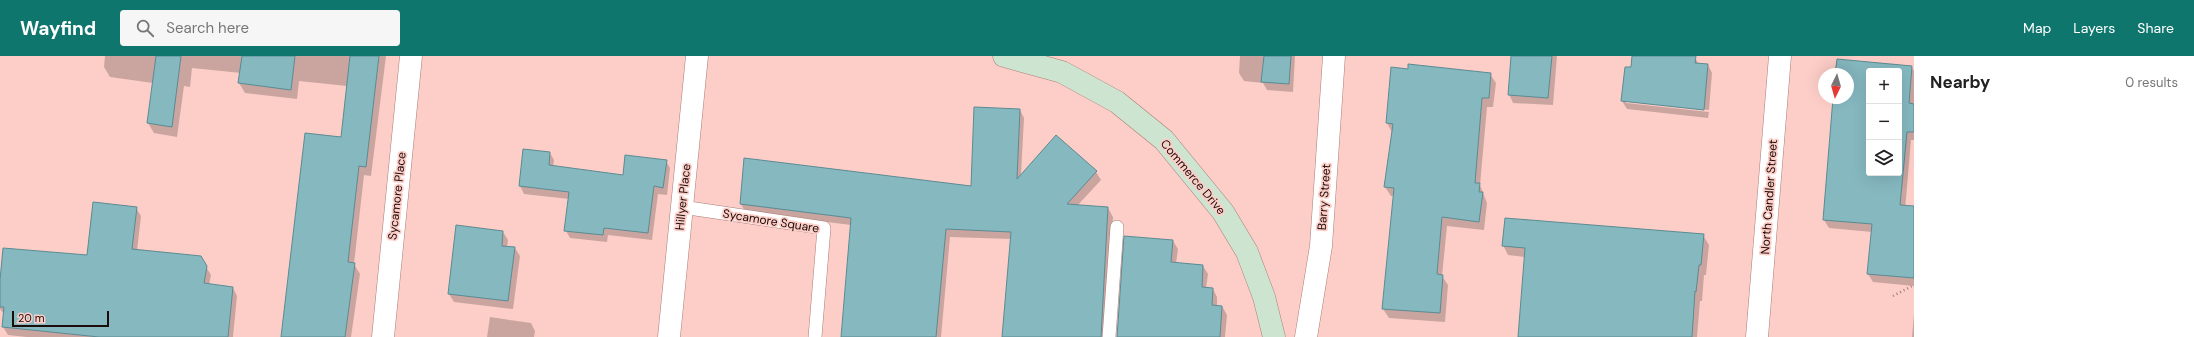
<!DOCTYPE html>
<meta charset="utf-8">
<style>
body{margin:0;font-family:"DM Sans",sans-serif;background:#f6f6f6;color:#222}
.controls{position:absolute;right:12px;top:12px;display:grid;overflow:hidden;border-radius:4px;box-shadow:0 4px 16px #0002}
.controls button{width:36px;height:36px;display:grid;place-items:center;padding:0;border:0;border-bottom:1px solid #e0e0e0;background:#fff;color:#222;font:20px sans-serif}
.compass{position:absolute;left:1818px;top:12px;width:36px;height:36px;border-radius:50%;background:#fff;box-shadow:0 4px 16px #0002;rotate:185deg}
.scale{position:absolute;left:12px;bottom:10px;width:97px;box-sizing:border-box;padding-left:4px;border:2px solid #1b0b09;border-top:0;font-size:11px;line-height:14px;white-space:nowrap;color:#1b0b09;-webkit-text-stroke:3px #fdcec7;paint-order:stroke}
.list{margin:0;padding:0;list-style:none}
h2{display:flex;justify-content:space-between;align-items:center;height:52px;margin:0;padding:0 16px;font-size:17px}
h2 small{font-size:13px;font-weight:400;color:#767676}
.icon{flex:none;width:22px;height:22px;fill:none;stroke:currentColor;stroke-width:2;stroke-linecap:round;stroke-linejoin:round}
.map{position:relative;flex:none;width:1914px;height:281px;overflow:hidden}
header{display:flex;align-items:center;gap:24px;box-sizing:border-box;height:56px;padding:0 20px;background:#0f766e;color:#fff}
header strong{font-size:19px}
nav{display:flex;gap:22px;margin-inline-start:auto;font-size:14px}
.search{width:280px;height:36px;background:#f6f6f6;display:flex;align-items:center;gap:10px;box-sizing:border-box;padding:0 14px;border-radius:4px;color:#767676;font-size:15px}
main{display:flex}
aside{flex:1;background:#fff}
.map>svg:first-child{display:block}
.shadow{fill:#0003;fill-rule:evenodd}
.building{fill:#86b8c0;stroke:#5a8b93;fill-rule:evenodd}
.lines{fill:none;stroke-linecap:round;stroke-linejoin:round}
.service-casing{stroke:#a87d77;stroke-width:14}
.minor-casing{stroke:#a87d77;stroke-width:23}
.secondary-casing{stroke:#a87d77;stroke-width:23}
.path{stroke:#9f7d78;stroke-width:2.5;stroke-dasharray:1 3;stroke-linecap:butt}
.service{stroke:#fff;stroke-width:13}
.minor{stroke:#fff;stroke-width:22}
.secondary{stroke:#cce4d0;stroke-width:22}
.labels{text-anchor:middle;dominant-baseline:central;stroke-width:3.5;stroke-linejoin:round;paint-order:stroke}
.street-label{font-size:12px;fill:#1b0b09;stroke:#fdcec7}
</style>
<header>
<strong>Wayfind</strong>
<div class="search"><svg class="icon" aria-label="search" viewBox="0 0 24 24"><circle cx="10" cy="10" r="6"/><path d="M15 15l6 6"/></svg>Search here</div>
<nav><a>Map</a><a>Layers</a><a>Share</a></nav>
</header>
<main>
<div class="map">
<svg width="1914" height="281" viewBox="0 0 1914 281">
<rect width="100%" height="100%" fill="#fdcec7"/>
<g class="shadow">
<polygon points="105,0 386,0 371,120 364,119 354,208 360,218 351,281 282,281 342,82 347,30 299,25 297,43 245,37 239,27 241,17 192,12 190,31 184,30 177,81 154,77 148,67 153,27 110,21 104,11"/>
<polygon points="1240,0 1295,0 1293,36 1267,34 1263,27 1244,25 1239,17"/>
<polygon points="1512,0 1557,0 1553,49 1513,47 1509,38"/>
<polygon points="1633,0 1689,0 1695,2 1699,8 1708,9 1712,17 1709,54 1626,45 1626,47 1709,56 1708,62 1627,53 1622,45 1632,12"/>
<path d="M1911,10L1914,15V84H1911L1902,189L1914,190V230L1873,226L1868,218L1872,176L1829,172L1824,164L1834,42H1848V18H1836ZM1869,15H1899V117H1869Z"/>
<polygon points="1490,18 1496,27 1493,51 1487,51 1480,129 1487,147 1484,174 1447,170 1442,220 1448,229 1445,266 1389,262 1383,253 1394,140 1391,140 1385,131 1392,76 1387,67"/>
<polygon points="1020,54 1024,62 1021,119 1096,116 1101,124 1077,150 1108,152 1113,161 1106,281 1003,281 1011,183 950,181 941,281 842,281 851,169 745,156 741,148 972,131"/>
<polygon points="524,94 550,97 554,104 553,111 624,120 666,105 670,112 667,139 658,138 652,184 608,179 607,186 570,182 566,175 569,143 524,138 520,130"/>
<polygon points="136,152 141,160 137,195 200,201 211,219 209,229 233,232 237,240 233,281 27,281 8,279 3,271 4,258 0,253 0,235 88,200"/>
<polygon points="503,176 508,184 507,191 515,192 520,200 513,253 454,246 449,238"/>
<polygon points="1703,179 1709,189 1706,219 1704,219 1702,245 1700,245 1697,281 1519,281 1525,201 1508,199 1503,189"/>
<polygon points="1173,185 1178,193 1176,208 1203,210 1208,218 1206,232 1213,233 1217,241 1217,250 1222,250 1227,259 1225,281 1118,281"/>
<polygon points="1914,258 1914,281 1912,281"/>
<polygon points="490,261 531,267 535,275 534,281 487,281"/>
</g>
<g class="building">
<polygon points="156,0 181,0 172,71 147,67"/>
<polygon points="242,0 295,0 291,34 238,27"/>
<polygon points="350,0 379,0 366,111 359,110 348,206 355,207 345,281 281,281 305,77 341,81"/>
<polygon points="1264,0 1291,0 1289,28 1261,26"/>
<polygon points="1511,0 1552,0 1548,42 1508,39"/>
<polygon points="1632,0 1696,0 1695,7 1708,8 1704,54 1621,45 1625,11 1631,11"/>
<path d="M1837,3L1912,10L1909,47L1914,48V76H1907L1900,149L1914,150V222L1867,218L1872,168L1823,164L1833,42H1848V18H1835ZM1869,15H1899V117H1869Z"/>
<polygon points="1408,8 1491,17 1489,42 1482,42 1475,127 1480,127 1479,136 1483,136 1479,166 1442,161 1437,218 1443,219 1440,257 1382,253 1394,132 1384,131 1393,68 1386,67 1391,11 1408,13"/>
<polygon points="974,51 1020,53 1017,123 1056,79 1097,115 1067,148 1108,151 1101,281 1002,281 1011,176 946,173 936,281 841,281 851,162 740,148 744,102 971,130"/>
<polygon points="523,93 550,96 549,109 623,119 625,99 667,104 663,132 654,130 648,177 604,172 603,179 564,175 569,136 519,130"/>
<polygon points="93,146 137,151 132,193 201,200 207,210 204,227 233,231 228,281 99,281 2,271 4,251 0,251 0,224 3,192 87,199"/>
<polygon points="1505,162 1704,178 1701,209 1699,209 1696,236 1695,235 1692,281 1518,281 1525,192 1502,190"/>
<polygon points="456,169 503,175 502,190 515,191 508,245 448,238"/>
<polygon points="1124,180 1173,184 1171,206 1203,209 1202,231 1213,232 1212,249 1222,250 1220,281 1117,281"/>
</g>
<g class="lines">
<defs>
<g id="service">
<polyline points="682,151 824,172 815,281"/>
<polyline points="1109,281 1117,171"/>
</g>
<g id="minor">
<polyline points="383,281 411,0"/>
<polyline points="669,281 697,0"/>
<polyline points="1306,281 1321,190 1334,0"/>
<polyline points="1757,281 1780,0"/>
</g>
<polyline id="secondary" points="1004,0 1062,16 1117,46 1164,84 1223,156 1247,196 1264,241 1274,281"/>
</defs>
<use href="#service" class="service-casing"/>
<use href="#minor" class="minor-casing"/>
<use href="#secondary" class="secondary-casing"/>
<polyline class="path" points="1893,240 1914,229"/>
<use href="#service" class="service"/>
<use href="#minor" class="minor"/>
<use href="#secondary" class="secondary"/>
</g>
<g class="labels">
<g class="street-label">
<text transform="translate(1193 121) rotate(50)">Commerce Drive</text>
<text transform="translate(397 140) rotate(-84)">Sycamore Place</text>
<text transform="translate(683 141) rotate(-84)">Hillyer Place</text>
<text transform="translate(1324 141) rotate(-86)">Barry Street</text>
<text transform="translate(1769 141) rotate(-86)">North Candler Street</text>
<text transform="translate(771 165) rotate(9)">Sycamore Square</text>
</g>
</g>
</svg>
<div class="controls">
<button>+</button>
<button>−</button>
<button><svg class="icon" aria-label="layers" viewBox="0 0 24 24"><path d="M12 4l9 5-9 5-9-5zM3 14l9 5 9-5"/></svg></button>
</div>
<svg class="compass" viewBox="-18 -18 36 36"><path d="M0-13l5 13h-10z" fill="#e53935"/><path d="M0 13l5-13h-10z" fill="#767676"/></svg>
<div class="scale">20 m</div>
</div>
<aside>
<h2>Nearby<small>0 results</small></h2>
<ul class="list">
</ul>
</aside>
</main>
